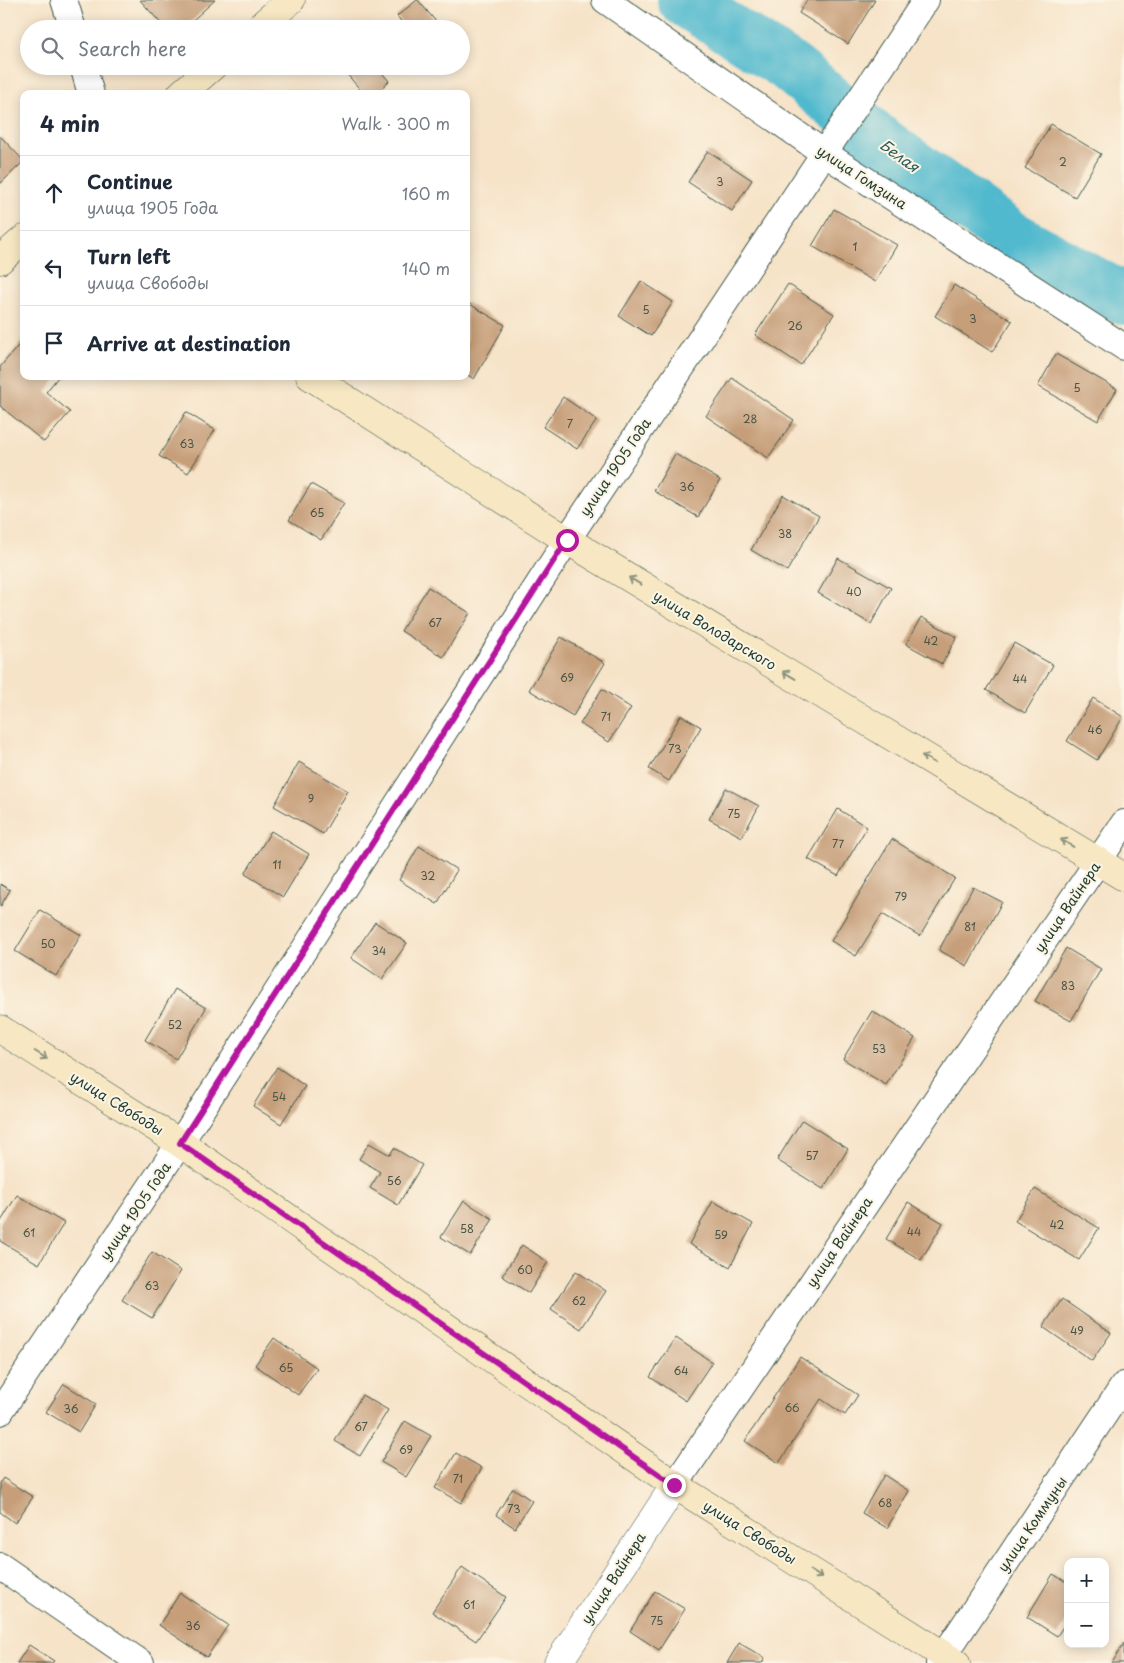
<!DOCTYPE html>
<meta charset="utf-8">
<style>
body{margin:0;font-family:"Playpen Sans",sans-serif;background:#f2f2f3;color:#1f2937}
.controls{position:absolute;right:15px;bottom:15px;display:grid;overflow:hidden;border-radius:10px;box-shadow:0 2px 12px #0003}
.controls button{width:45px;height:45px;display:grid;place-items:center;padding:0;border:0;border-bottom:1px solid #e0e1e3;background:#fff;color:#1f2937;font:25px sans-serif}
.stop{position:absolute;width:15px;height:15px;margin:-11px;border:4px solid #b5179e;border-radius:50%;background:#fff}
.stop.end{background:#b5179e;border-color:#fff;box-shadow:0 1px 5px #0008}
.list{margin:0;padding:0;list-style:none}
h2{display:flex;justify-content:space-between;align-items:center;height:65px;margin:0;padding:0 20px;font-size:21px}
h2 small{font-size:16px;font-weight:400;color:#747a83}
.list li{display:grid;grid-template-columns:32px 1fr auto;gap:15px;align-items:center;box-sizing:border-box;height:75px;padding:0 20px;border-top:1px solid #e0e1e3}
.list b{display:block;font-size:19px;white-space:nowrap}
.list p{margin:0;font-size:16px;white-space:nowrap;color:#747a83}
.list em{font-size:16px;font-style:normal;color:#747a83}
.icon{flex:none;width:28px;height:28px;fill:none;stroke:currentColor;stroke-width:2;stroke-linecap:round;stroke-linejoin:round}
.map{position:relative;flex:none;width:1124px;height:1663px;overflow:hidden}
.search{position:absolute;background:#fff;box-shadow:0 2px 12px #0003;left:20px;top:20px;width:450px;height:55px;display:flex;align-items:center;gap:12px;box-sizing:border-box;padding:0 18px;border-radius:28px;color:#747a83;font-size:19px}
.panel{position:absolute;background:#fff;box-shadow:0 2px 12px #0003;left:20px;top:90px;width:450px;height:290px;border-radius:10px}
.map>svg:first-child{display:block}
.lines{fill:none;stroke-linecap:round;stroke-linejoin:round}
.river{stroke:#51b9ce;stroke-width:52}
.building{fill:#c69e79}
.minor-casing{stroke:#3f564a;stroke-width:28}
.tertiary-casing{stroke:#3f564a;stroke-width:29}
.secondary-casing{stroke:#3f564a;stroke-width:29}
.minor{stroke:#fff;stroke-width:26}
.tertiary{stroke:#fff;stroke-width:28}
.secondary{stroke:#f7e8c3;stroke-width:28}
.oneway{stroke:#8b927c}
.route{stroke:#b5179e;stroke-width:6}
.labels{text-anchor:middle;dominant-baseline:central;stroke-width:4;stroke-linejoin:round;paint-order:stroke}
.number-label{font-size:11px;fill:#495545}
.street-label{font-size:14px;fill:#1f3d34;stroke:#fcf5e5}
.water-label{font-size:15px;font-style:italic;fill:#2c5c5a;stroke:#fcf5e5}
</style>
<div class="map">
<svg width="1124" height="1663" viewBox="0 0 1124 1663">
<rect width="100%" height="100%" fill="#fcf5e5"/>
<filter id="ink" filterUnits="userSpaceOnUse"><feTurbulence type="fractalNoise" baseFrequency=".02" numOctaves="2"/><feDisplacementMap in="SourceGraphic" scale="10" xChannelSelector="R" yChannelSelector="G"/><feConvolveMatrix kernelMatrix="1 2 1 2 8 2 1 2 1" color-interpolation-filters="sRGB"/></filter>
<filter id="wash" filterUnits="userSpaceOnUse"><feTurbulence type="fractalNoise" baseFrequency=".0096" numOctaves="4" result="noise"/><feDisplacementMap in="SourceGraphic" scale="20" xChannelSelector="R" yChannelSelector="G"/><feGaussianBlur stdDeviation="1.12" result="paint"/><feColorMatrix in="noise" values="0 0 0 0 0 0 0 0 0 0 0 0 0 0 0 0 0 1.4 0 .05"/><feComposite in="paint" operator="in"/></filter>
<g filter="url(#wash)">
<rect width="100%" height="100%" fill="#f6e3c8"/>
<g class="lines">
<polyline class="river" points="683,0 787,65 880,141 1011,236 1124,299"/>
</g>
<g id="blocks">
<g class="building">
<polygon points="140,0 215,0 183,29 166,29"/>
<polygon points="417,0 418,0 442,29 407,29 397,16"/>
<polygon points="807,0 875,0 848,44 799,13"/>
<polygon points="340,66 376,66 389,81 375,94 364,94"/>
<polygon points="1051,124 1101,154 1075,197 1025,168"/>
<polygon points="0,136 24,161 0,184"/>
<polygon points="708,151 752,180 732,211 688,182"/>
<polygon points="834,209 897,245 875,282 812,246"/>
<polygon points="641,281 673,302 651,336 619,316"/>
<polygon points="788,284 834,314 801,365 755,335"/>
<polygon points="954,285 1012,321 992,352 935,316"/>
<polygon points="466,302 505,325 474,379 466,374"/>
<polygon points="24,339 24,376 59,376 46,392 70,412 44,442 0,406 0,367"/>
<polygon points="1056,354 1117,389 1098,421 1038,386"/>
<polygon points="732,378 794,420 768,458 706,416"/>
<polygon points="563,397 597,420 577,449 543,427"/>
<polygon points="186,412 215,430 188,473 159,456"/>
<polygon points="675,454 720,480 698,517 654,491"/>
<polygon points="311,484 344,503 321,540 289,520"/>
<polygon points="783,495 819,516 787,571 751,550"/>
<polygon points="838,558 891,588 871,624 818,593"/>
<polygon points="428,587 470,613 443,657 401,631"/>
<polygon points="921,617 957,637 942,664 906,644"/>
<polygon points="561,637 605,663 573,716 529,690"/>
<polygon points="1014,643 1053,665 1025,713 986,690"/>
<polygon points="602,689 631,708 609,742 580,724"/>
<polygon points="1093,698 1123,717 1097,760 1067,741"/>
<polygon points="681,715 701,727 669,781 649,769"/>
<polygon points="299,762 348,791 323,834 274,806"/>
<polygon points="726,788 759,806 742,837 709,819"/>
<polygon points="838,809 867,827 838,876 808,859"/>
<polygon points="271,831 309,854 283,897 245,874"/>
<polygon points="892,839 955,878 920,936 882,914 856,956 831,941"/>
<polygon points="419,846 457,870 437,904 399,880"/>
<polygon points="0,884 10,890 0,907"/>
<polygon points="973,887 1002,902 967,966 939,950"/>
<polygon points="40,910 81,935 56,976 15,951"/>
<polygon points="375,922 407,943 382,979 351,958"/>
<polygon points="1066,948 1101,969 1071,1021 1035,1001"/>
<polygon points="175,989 206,1008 176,1059 145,1040"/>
<polygon points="872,1011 915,1038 886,1085 843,1059"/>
<polygon points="277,1067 305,1086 281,1124 253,1106"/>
<polygon points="802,1120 848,1149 823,1189 777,1160"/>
<polygon points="369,1143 390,1155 394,1148 422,1165 398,1205 370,1188 380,1172 359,1159"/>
<polygon points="1035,1189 1099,1228 1079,1260 1015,1221"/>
<polygon points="17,1195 64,1223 39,1264 0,1241 0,1223"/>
<polygon points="464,1201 493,1219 470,1255 441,1237"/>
<polygon points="713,1201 753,1224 730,1267 689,1244"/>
<polygon points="908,1202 943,1223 921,1260 886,1239"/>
<polygon points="522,1245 548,1262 529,1293 502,1276"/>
<polygon points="152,1252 181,1271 152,1318 122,1300"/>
<polygon points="576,1271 606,1291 581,1329 551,1309"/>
<polygon points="1062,1299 1111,1333 1092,1361 1043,1327"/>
<polygon points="274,1338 317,1368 298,1395 255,1365"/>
<polygon points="676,1338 712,1362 686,1401 650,1377"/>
<polygon points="800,1357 858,1395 845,1415 821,1399 779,1463 745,1441"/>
<polygon points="64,1384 96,1404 79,1432 46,1412"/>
<polygon points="362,1395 388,1410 360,1456 335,1441"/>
<polygon points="405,1421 431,1436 406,1477 381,1462"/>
<polygon points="456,1453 482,1468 461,1503 435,1488"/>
<polygon points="884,1475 909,1491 887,1528 862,1513"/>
<polygon points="3,1478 33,1497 15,1523 0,1512 0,1483"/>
<polygon points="513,1488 532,1501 515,1528 496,1515"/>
<polygon points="462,1567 506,1597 476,1641 432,1612"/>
<polygon points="1053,1574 1068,1583 1068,1619 1057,1636 1027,1617"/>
<polygon points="655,1591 685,1609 659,1650 630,1631"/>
<polygon points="180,1593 228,1625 207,1657 159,1625"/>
<polygon points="739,1643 765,1658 762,1663 727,1663"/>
<polygon points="1124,1643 1124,1663 1112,1663"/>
<polygon points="29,1645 54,1661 52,1663 17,1663"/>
</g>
</g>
</g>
<g filter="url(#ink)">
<use href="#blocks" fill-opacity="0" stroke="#3f564a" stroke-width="1"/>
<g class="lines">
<defs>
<g id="minor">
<polyline points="64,0 73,29"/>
<polyline points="605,0 824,153 1124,347"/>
<polyline points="83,66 91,94"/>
<polyline points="0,1412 180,1143 567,540 926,0"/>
<polyline points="675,1485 1124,823"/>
<polyline points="0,1566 141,1663"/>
<polyline points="939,1663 1124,1385"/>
</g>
<polyline id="tertiary" points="558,1663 675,1485"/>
<g id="secondary">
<polyline points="257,29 291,0"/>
<polyline points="181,94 213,66"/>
<polyline points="0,260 24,239"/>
<polyline points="310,376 567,540 1124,877"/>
<polyline points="0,1029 180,1143 675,1485 956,1663"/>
</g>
</defs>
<use href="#minor" class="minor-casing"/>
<use href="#tertiary" class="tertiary-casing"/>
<use href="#secondary" class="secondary-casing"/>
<use href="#minor" class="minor"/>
<use href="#tertiary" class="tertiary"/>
<use href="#secondary" class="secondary"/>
</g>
<defs><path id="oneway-shaft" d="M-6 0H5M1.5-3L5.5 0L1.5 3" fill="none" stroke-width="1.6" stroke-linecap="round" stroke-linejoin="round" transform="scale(1.25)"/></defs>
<g class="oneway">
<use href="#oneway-shaft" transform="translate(635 581) rotate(-149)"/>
<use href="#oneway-shaft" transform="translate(789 675) rotate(-149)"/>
<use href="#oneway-shaft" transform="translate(928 759) rotate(-149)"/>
<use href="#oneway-shaft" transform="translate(1067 843) rotate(-149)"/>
<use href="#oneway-shaft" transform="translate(41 1055) rotate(32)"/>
<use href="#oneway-shaft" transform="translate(816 1574) rotate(32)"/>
</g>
</g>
<g class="lines" filter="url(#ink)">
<polyline class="route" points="567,540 180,1143 674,1485"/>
</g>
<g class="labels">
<g class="number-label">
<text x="1063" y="161">2</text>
<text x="720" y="181">3</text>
<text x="855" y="246">1</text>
<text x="646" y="309">5</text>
<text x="973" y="318">3</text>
<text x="795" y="325">26</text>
<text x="1077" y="387">5</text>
<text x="750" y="418">28</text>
<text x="570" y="423">7</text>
<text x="187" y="443">63</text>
<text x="687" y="486">36</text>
<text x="317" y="512">65</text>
<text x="785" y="533">38</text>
<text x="854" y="591">40</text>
<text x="435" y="622">67</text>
<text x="931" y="640">42</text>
<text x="567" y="677">69</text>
<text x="1020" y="678">44</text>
<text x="606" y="716">71</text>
<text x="1095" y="729">46</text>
<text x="675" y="748">73</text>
<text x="311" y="798">9</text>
<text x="734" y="813">75</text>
<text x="838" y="843">77</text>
<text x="277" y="864">11</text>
<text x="428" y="875">32</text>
<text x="901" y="896">79</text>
<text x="970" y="926">81</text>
<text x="48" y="943">50</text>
<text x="379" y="950">34</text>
<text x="1068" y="985">83</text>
<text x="175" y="1024">52</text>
<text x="879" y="1048">53</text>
<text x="279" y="1096">54</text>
<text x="812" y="1155">57</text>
<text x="394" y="1180">56</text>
<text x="1057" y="1224">42</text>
<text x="467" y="1228">58</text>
<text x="914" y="1231">44</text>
<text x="29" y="1232">61</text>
<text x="721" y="1234">59</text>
<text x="525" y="1269">60</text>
<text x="152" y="1285">63</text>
<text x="579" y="1300">62</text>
<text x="1077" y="1330">49</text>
<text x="286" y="1367">65</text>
<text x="681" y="1370">64</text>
<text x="792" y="1407">66</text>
<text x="71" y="1408">36</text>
<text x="361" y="1426">67</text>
<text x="406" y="1449">69</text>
<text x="458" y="1478">71</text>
<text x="885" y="1502">68</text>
<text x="514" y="1508">73</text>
<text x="469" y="1604">61</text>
<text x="657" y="1620">75</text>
<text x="193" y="1625">36</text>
</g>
<g class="street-label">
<text transform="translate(862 177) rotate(33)">улица Гомзина</text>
<text transform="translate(615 467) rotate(-56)">улица 1905 Года</text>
<text transform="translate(715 630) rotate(31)">улица Володарского</text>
<text transform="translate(1067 907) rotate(-56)">улица Вайнера</text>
<text transform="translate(117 1103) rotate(32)">улица Свободы</text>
<text transform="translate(135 1211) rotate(-56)">улица 1905 Года</text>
<text transform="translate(839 1242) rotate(-56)">улица Вайнера</text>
<text transform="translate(1032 1524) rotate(-56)">улица Коммуны</text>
<text transform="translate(750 1532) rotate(32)">улица Свободы</text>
<text transform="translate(613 1578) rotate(-57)">улица Вайнера</text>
</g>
<g class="water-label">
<text transform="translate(900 155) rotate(36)">Белая</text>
</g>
</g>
</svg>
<div class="controls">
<button>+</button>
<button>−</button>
</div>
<div class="stop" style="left:567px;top:540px"></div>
<div class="stop end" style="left:674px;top:1485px"></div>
<div class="search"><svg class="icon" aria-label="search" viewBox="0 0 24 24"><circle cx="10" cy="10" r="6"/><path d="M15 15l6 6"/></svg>Search here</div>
<section class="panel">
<h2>4 min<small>Walk · 300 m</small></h2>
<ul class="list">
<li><svg class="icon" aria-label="ahead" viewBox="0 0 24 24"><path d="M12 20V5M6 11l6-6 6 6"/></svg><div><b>Continue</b><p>улица 1905 Года</p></div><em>160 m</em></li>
<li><svg class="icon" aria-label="left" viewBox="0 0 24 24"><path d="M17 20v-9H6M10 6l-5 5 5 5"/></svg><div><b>Turn left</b><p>улица Свободы</p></div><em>140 m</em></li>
<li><svg class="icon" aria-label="arrive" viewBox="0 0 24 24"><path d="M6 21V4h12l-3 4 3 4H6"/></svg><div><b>Arrive at destination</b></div></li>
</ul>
</section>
</div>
